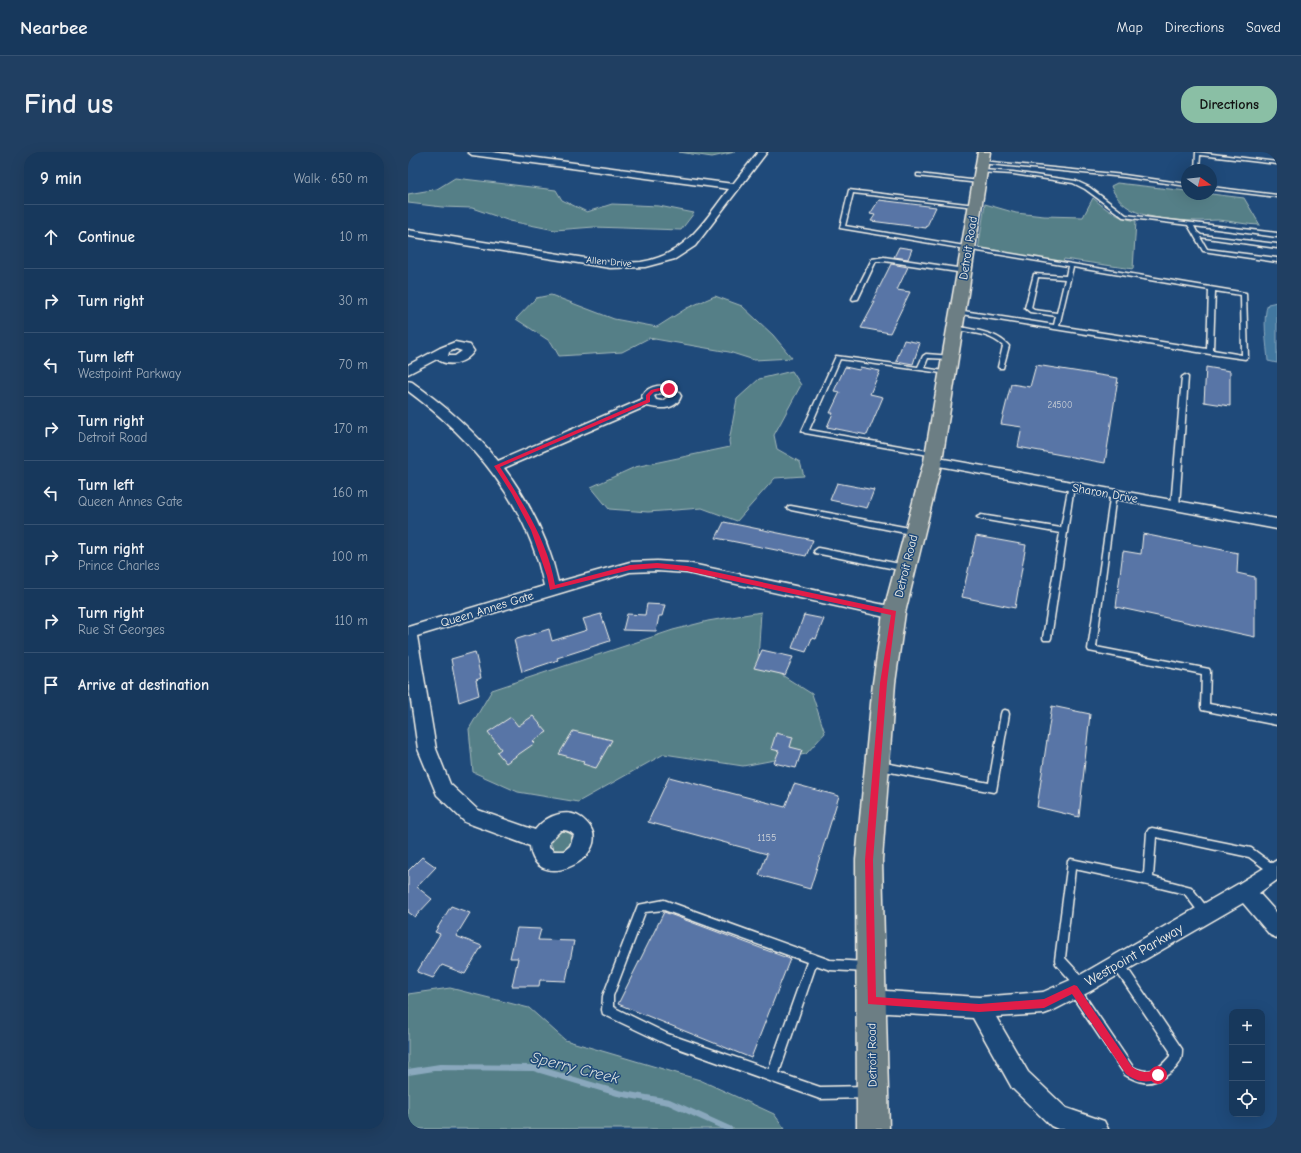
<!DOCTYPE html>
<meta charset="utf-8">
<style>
body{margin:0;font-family:"Comic Neue",sans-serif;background:#203f62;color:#f1f3f6}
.controls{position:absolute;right:12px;bottom:12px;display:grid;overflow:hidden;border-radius:8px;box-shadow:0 4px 16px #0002}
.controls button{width:36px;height:36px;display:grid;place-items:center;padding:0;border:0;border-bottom:1px solid #365272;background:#17385c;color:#f1f3f6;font:20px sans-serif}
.compass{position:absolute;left:773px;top:12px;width:36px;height:36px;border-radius:50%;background:#17385c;box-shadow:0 4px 16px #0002;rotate:104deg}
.stop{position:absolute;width:12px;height:12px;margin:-9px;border:3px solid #e11d48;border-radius:50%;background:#fff}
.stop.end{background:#e11d48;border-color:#fff;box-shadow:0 1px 4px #0008}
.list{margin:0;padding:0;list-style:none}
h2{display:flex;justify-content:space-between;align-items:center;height:52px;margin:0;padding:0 16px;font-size:17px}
h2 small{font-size:13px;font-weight:400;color:#9eacbb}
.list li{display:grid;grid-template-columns:26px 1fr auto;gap:12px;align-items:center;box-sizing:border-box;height:64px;padding:0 16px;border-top:1px solid #365272}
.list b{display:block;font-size:15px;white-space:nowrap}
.list p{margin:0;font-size:13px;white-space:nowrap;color:#9eacbb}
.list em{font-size:13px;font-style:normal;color:#9eacbb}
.icon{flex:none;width:22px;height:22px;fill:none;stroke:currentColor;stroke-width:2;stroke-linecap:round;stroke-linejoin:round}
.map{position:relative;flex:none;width:869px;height:977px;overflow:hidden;border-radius:16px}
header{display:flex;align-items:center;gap:24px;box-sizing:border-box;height:56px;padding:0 20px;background:#17385c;border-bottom:1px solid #365272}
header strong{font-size:19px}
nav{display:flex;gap:22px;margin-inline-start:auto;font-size:14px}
.intro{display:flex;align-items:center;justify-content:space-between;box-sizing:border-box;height:96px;padding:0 24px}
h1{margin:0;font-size:28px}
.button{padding:10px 18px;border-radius:16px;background:#8abfa5;color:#111;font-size:14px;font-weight:700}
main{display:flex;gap:24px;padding:0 24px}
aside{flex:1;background:#17385c;border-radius:16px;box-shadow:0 4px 16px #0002}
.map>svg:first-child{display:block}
.green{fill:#547f87;stroke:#a4b8b8}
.water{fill:#4378a0;stroke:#8aa8bd}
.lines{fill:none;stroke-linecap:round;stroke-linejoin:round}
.stream{stroke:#8aa8bd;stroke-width:6}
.building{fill:#5875a6;stroke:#f4f1e8}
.service-casing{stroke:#f4f1e8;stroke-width:3}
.minor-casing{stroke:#f4f1e8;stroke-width:3}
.primary-casing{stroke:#f4f1e8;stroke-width:3}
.service{fill:#1f4a7a;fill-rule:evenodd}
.minor{fill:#1f4a7a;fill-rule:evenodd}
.primary{fill:#6c7e84;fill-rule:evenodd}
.route{fill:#e11d48}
.labels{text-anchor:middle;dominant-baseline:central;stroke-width:3;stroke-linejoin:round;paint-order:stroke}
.far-number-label{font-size:9px;fill:#cdd2d8}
.far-street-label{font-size:10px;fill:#f4f1e8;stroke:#1f4a7a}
.number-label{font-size:10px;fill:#cdd2d8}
.street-label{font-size:12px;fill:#f4f1e8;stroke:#1f4a7a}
.near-street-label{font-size:14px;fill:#f4f1e8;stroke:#1f4a7a}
.near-water-label{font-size:16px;font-style:italic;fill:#d9dfdd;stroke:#1f4a7a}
</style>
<header>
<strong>Nearbee</strong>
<nav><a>Map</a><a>Directions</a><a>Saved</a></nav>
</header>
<div class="intro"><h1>Find us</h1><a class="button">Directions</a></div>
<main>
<aside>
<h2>9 min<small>Walk · 650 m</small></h2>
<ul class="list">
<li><svg class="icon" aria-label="ahead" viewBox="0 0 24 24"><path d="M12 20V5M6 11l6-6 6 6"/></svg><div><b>Continue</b></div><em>10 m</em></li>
<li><svg class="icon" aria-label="right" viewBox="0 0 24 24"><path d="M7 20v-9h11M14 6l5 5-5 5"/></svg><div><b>Turn right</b></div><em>30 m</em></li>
<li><svg class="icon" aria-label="left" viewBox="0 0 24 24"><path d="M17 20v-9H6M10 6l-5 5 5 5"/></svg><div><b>Turn left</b><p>Westpoint Parkway</p></div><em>70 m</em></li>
<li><svg class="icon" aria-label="right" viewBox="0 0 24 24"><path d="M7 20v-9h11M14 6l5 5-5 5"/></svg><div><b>Turn right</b><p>Detroit Road</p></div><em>170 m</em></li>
<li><svg class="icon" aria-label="left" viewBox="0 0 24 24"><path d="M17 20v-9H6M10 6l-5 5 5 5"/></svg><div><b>Turn left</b><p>Queen Annes Gate</p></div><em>160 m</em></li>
<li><svg class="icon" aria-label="right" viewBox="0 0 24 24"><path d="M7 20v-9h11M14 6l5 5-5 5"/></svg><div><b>Turn right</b><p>Prince Charles</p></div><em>100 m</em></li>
<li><svg class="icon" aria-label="right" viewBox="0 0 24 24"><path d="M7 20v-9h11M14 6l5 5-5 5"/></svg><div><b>Turn right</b><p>Rue St Georges</p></div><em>110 m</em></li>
<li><svg class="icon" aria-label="arrive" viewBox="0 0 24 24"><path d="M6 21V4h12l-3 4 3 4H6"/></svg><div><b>Arrive at destination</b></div></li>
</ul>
</aside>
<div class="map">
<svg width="869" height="977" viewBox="0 0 869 977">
<rect width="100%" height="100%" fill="#1f4a7a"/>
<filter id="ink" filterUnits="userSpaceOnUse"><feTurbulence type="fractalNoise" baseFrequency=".025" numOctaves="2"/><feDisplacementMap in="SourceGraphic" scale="8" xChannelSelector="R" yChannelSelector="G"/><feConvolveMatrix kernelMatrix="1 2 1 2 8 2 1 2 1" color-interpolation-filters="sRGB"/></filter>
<g filter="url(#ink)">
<g class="green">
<polygon points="271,0 327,0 304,5"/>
<polygon points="47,26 148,38 154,48 179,60 204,52 251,54 286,61 273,78 186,75 147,78 102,69 64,56 34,55 0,51 0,42 29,37"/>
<path d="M709,31L779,39V42H803L836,46L852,73C838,73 824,69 810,68C803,68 797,69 791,69C761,68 715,68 703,34Z"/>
<path d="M685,46C700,59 708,65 728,69L725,117L656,107L654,112L570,98L577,52L608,61L636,64L675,65Z"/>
<polygon points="143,143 206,167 249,175 279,156 307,144 334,154 365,183 384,206 346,208 321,200 241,186 214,200 151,204 143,190 108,167 128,146"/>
<polygon points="384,219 393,233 366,283 369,297 392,310 396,324 367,326 329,369 294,356 240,360 201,357 183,335 227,315 322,295 321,289 329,247 351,227"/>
<polygon points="353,460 350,508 404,542 417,581 398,602 335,614 256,602 170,650 110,640 65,620 61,577 84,538 265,478 300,469"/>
<path d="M157,679L163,682L164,691L156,699L146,698L143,692C143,684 150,679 157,679Z"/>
<polygon points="42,836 121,856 157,888 292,928 366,962 377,977 0,977 0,842"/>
</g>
<path class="water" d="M869,150V211L860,209C859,194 854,165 860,152Z"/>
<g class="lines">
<polyline class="stream" points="0,920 32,915 126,916 210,941 261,950 321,977"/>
</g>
<g class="building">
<polygon points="471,48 528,55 518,76 463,69 467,63 462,62"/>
<polygon points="491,95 504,97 500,107 486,105"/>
<polygon points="483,112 500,115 489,138 502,140 482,181 453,176 467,150 464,150"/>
<polygon points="496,188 512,191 505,212 488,209"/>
<polygon points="628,213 710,226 697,311 610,295 614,275 593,272 603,232 622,235"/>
<polygon points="437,215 451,218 452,215 472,219 462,242 475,245 459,283 419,275 425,261 422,261 432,240 426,239"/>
<polygon points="798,215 822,219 822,254 796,250"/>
<polygon points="429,331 466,338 459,356 422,348"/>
<polygon points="316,370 405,388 398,404 308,386"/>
<polygon points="735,382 830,401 829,421 847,425 847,485 708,455 715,399 733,402"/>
<polygon points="568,384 618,393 607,456 554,445"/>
<polygon points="239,452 257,453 254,464 251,464 248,479 215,478 219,462 237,463"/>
<polygon points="193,462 202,489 149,506 150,508 114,520 106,488 141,477 144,489 179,478 175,467"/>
<polygon points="396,463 416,467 408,487 404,486 398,500 384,496"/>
<polygon points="354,498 385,505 377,523 346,516"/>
<polygon points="67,500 73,526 68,528 71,543 51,550 43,507"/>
<polygon points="644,554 682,562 671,665 629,655"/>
<polygon points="125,564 139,580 125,589 127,591 98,611 89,600 93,597 80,580 103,565 110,574"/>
<polygon points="165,579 204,588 188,616 175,612 176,609 151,602"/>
<polygon points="368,581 385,585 382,595 394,598 388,616 366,611 371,599 363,597"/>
<polygon points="261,625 377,655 386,632 431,644 402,737 351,723 359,702 240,670"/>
<polygon points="14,705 28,715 9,735 24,747 7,765 0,760 0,719"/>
<polygon points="43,754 62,761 48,784 74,794 57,822 34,813 25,826 9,820 32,782 27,780"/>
<polygon points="256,760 382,807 343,906 210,852"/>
<polygon points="109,776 133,777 130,788 166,789 158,829 132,828 131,834 104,834 110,806 102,806"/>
</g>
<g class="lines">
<defs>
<g id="service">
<polygon points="788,0 869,10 869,12 792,3 791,18 787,18"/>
<polygon points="574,9 716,23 779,32 779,34 716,25 572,11 572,10"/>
<polygon points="573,18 605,20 668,29 681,35 718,63 869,81 869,85 786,74 789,80 793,83 869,92 869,96 792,85 799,97 869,106 869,110 795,99 780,73 715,65 677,37 665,31 605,22 571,20 571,18"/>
<polygon points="511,22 571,29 573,30 571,31 509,24 509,22"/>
<polygon points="803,35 869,43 869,45 803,37"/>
<path d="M441,38L567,53L569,54L567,55L445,41L437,74L838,141L840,205L837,207L802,202L547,161L546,160L549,158L646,173L648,164L622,160L617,156L626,122L658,124L660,114L432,76ZM665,115L801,138L799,197L651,174ZM630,125L657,127L649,161L626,158L623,156ZM807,139L833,143L834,203L805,198Z"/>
<polygon points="476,105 556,117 559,119 556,121 476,109 468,109 450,147 445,148 444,147 464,107"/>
<path d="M547,174C565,178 588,179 601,194L595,216H591L590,215L595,194C582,181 562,181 545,177V175Z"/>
<polygon points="518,202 544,204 544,206 542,207 520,206 516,216 541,220 541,222 432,207 401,278 526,300 528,300 528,304 526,304 397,281 394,279 428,204 510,215 515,204"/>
<polygon points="777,223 780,225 771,354 767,356 763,354 774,225"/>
<polygon points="661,332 665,332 666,334 643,486 642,488 636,488 635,486 652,381 573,367 569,365 573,363 653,376"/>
<polygon points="703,340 707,340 708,342 688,495 801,517 802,519 801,552 869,565 869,573 794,558 793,555 794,522 681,499 680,497"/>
<polygon points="381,354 383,354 507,377 511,380 507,383 383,358 379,356"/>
<polygon points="410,396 497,413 501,416 497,419 407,401 406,399"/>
<polygon points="597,558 600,559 601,562 588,639 585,640 472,618 469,617 468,614 469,611 472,610 581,631 593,562 594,559"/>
<path d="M744,676L843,696L869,715V723L864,722L841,705L748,685L745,725L783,735L802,759L803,762L802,765L798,767L794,765L777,742L740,733L667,717L657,806L678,829L679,833L678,837L673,838L725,915C742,924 751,917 762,904V899L706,816L705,812L706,808L710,807L714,808L774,897C774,900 774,904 773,907C770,919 747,933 735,930C728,929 723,926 717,923L662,841L661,837L662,833L666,832L648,812L647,808L660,709L663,707L736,722L739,680L741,677Z"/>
<path d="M256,748L422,808L459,810L463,811L464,815L463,819L459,820L422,818L408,813L371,921L412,935L459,934L463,936L465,940L463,944L459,946L412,947L258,892L195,862L194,858L195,844L230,753ZM256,758L399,810L361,917L260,882L205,855V844L237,760Z"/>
</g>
<g id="minor">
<path d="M60,0H84L325,32L350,0H359L287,94L267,107L237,115L202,116L0,84V78L202,110C212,110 223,111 233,110C278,103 295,70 321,37L64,3Z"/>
<path d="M47,190L62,193L66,199C58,211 41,216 29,207L0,222V213L32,196ZM48,197L54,199L47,204H40L41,200Z"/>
<path d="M0,229L4,230C36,253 66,278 90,309L235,247L234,244C242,231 255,233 268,236L273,244C268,259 251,257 239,254L96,316C121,349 141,389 150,430L222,410L249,409L279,411L486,455L492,457L494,461L492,465L486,467L279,421L249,419L222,420L9,484L28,597L42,632L70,658L127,678C139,662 163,654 178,670C211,702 127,746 122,694L57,670L29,643L10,597L0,528V475L136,434C120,352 65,287 0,239ZM252,241L260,242V245L254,249L248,248L246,244ZM153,678C159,678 162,679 166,683L162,694L156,699H146L141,695V690Z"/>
<polygon points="525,305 869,367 869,377 520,312 518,309 520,306"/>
<polygon points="869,708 869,728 851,741 869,761 869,786 862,783 835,751 681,840 644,859 636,862 588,865 620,920 658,956 696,969 700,977 650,977 643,974 604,936 565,866 463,860 455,857 452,849 455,841 463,838 571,845 635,840 667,826 830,732"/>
</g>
<polygon id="primary" points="570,0 582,0 534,309 497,461 487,531 474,708 481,977 449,977 448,708 465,531 475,461 516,309"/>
</defs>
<use href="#service" class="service-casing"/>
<use href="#minor" class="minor-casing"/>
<use href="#primary" class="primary-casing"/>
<use href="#service" class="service"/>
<use href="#minor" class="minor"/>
<use href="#primary" class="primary"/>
</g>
</g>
<path class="route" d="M251,236L263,237L246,240L242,244V250L92,315C115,351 140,390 147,433L222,413L249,411L279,414L488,459L479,531L465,708L468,845L571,852L636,847L666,833L669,834L724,915C739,925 743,916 753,920V926C739,932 729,930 718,922L664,842L636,856L571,860L460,852L457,708L472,531L483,463L279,419L249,416L222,418L142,438L139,424L123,378L104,342L86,314L238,248V243L243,238Z"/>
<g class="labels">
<g class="far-number-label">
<text x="652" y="253">24500</text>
</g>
<g class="far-street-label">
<text transform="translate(201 110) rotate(5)">Allen Drive</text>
</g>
<g class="number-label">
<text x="359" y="686">1155</text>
</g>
<g class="street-label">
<text transform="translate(560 96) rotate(-81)">Detroit Road</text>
<text transform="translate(697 341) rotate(10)">Sharon Drive</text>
<text transform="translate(498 414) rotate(-76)">Detroit Road</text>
<text transform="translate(79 457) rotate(-17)">Queen Annes Gate</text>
<text transform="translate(464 903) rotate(-91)">Detroit Road</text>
</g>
<g class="near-street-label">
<text transform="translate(726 803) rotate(-30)">Westpoint Parkway</text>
</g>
<g class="near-water-label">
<text transform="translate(167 916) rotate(14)">Sperry Creek</text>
</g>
</g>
</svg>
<div class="controls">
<button>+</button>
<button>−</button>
<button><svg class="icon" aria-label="locate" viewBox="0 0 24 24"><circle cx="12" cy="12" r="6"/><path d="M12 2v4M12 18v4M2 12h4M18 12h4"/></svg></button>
</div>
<svg class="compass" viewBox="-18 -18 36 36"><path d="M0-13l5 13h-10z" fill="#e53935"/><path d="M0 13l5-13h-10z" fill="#9eacbb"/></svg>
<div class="stop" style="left:750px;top:923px"></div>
<div class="stop end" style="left:261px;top:237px"></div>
</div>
</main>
